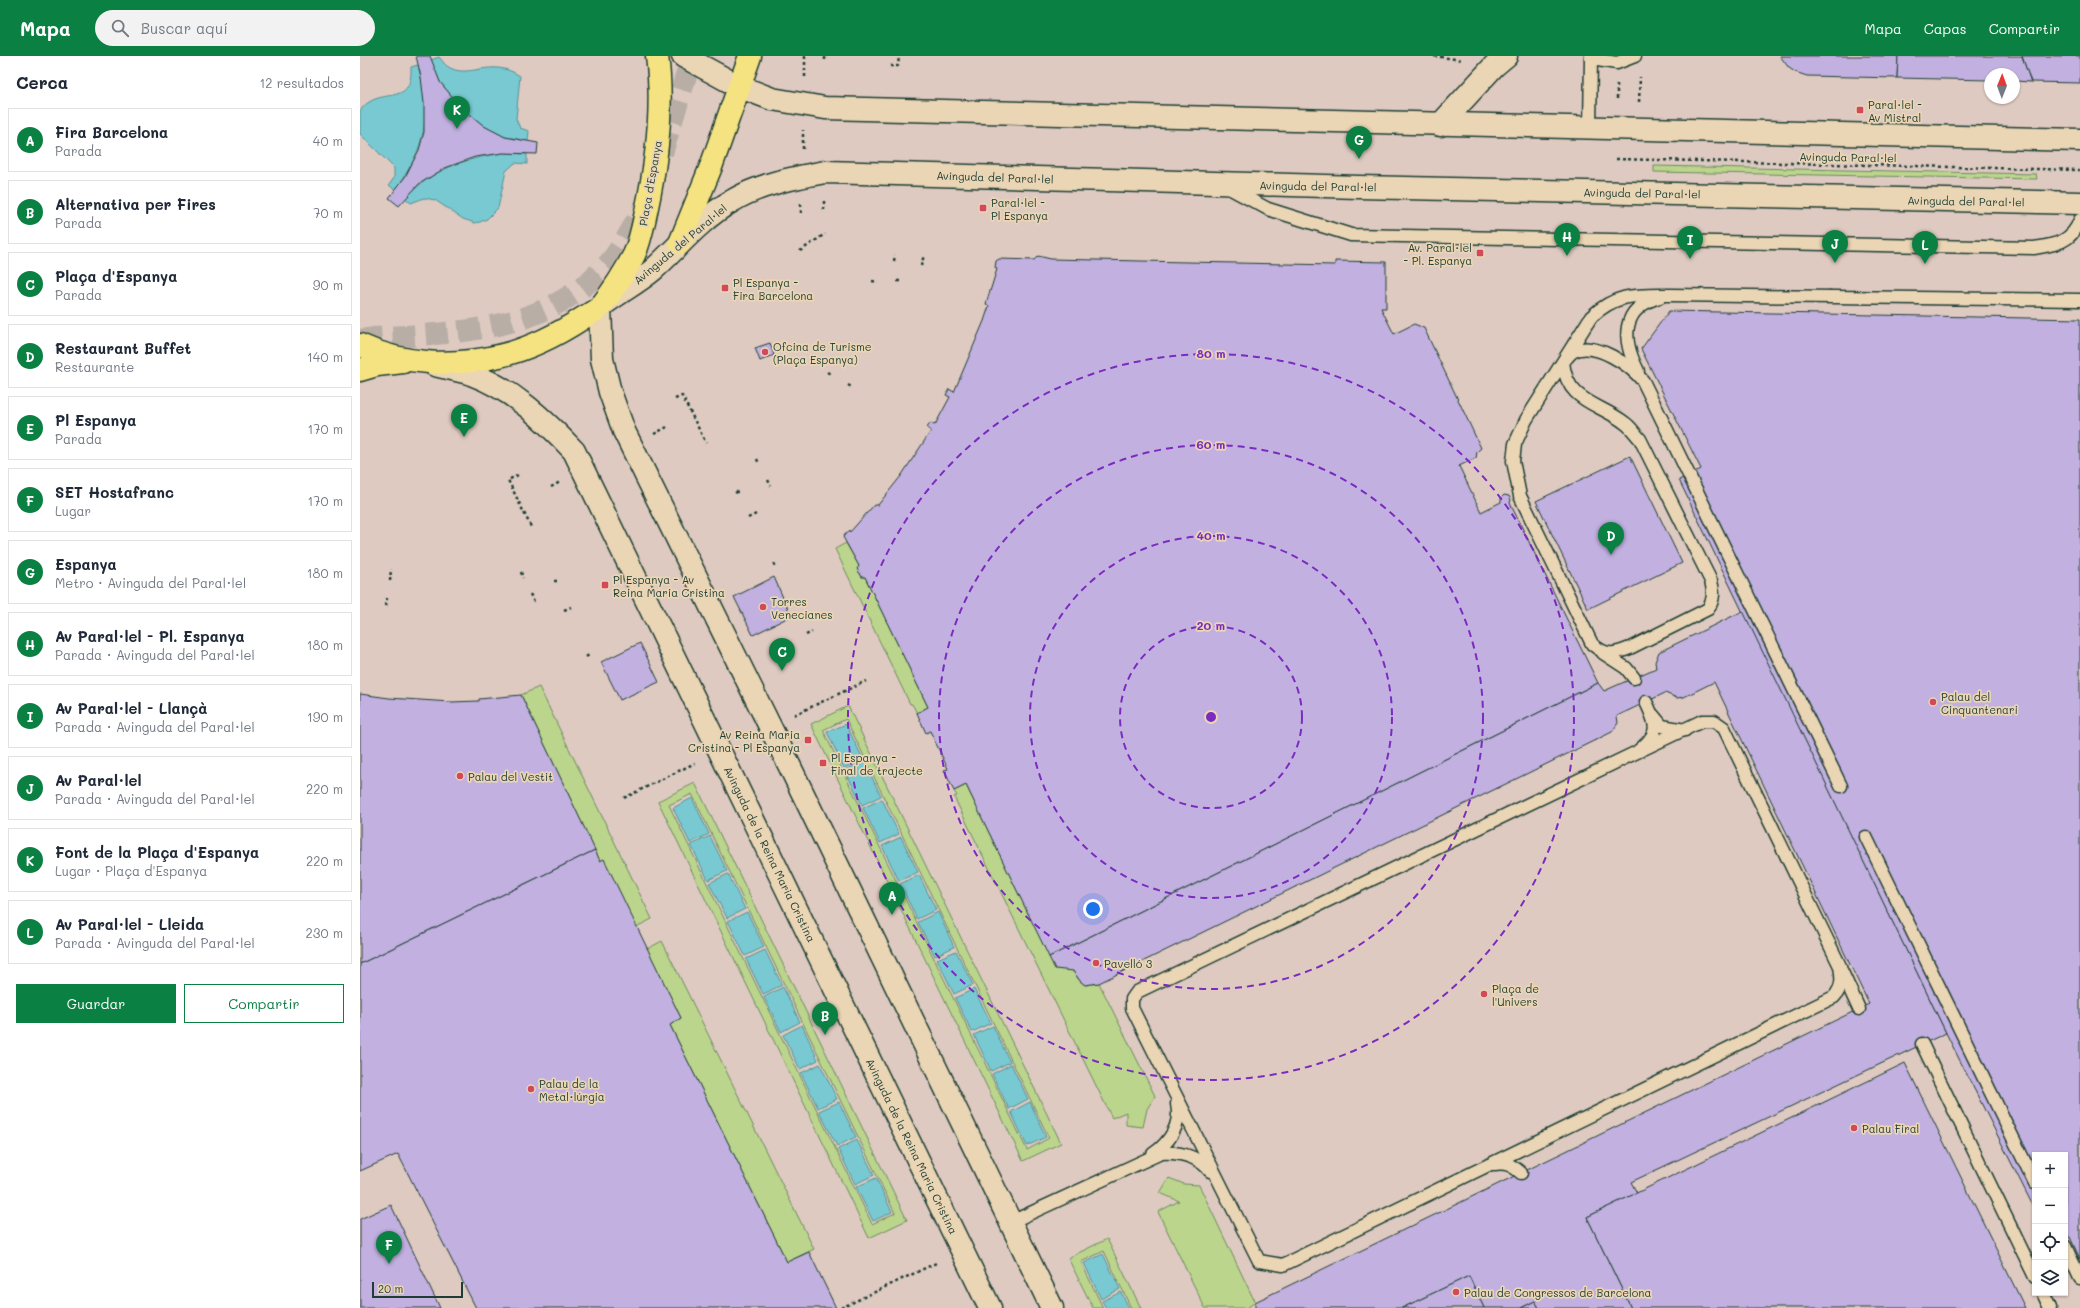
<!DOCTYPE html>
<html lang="es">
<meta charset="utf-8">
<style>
body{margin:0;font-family:Mali,sans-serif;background:#f2f2f3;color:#1f2937}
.controls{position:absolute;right:12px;bottom:12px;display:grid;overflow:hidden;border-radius:0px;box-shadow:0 1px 3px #0004}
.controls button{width:36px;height:36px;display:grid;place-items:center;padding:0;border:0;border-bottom:1px solid #e0e1e3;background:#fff;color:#1f2937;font:20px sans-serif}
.compass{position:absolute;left:1624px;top:12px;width:36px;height:36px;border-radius:50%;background:#fff;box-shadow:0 1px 3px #0004;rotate:1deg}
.scale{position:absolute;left:12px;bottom:10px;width:91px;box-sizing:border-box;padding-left:4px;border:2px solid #1f3d34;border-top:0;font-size:11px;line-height:14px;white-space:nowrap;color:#1f3d34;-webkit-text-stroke:3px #ead5b4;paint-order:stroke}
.you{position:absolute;left:733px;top:853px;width:14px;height:14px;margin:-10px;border:3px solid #fff;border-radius:50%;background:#1a73e8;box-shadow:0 0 0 6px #1a73e833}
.badge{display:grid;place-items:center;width:26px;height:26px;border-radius:50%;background:#0b8043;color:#fff;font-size:13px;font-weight:700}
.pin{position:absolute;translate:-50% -33px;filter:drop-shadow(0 1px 2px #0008)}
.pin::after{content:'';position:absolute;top:21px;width:14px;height:12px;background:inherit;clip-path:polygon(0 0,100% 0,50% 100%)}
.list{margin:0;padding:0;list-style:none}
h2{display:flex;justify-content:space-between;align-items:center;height:52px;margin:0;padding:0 16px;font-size:17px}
h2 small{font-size:13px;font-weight:400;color:#747a83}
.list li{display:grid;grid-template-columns:26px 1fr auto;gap:12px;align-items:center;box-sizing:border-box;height:64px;margin:0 8px 8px;padding:0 8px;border:1px solid #e0e1e3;border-radius:0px}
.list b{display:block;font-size:15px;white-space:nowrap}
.list p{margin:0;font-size:13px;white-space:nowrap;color:#747a83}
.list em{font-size:13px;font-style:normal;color:#747a83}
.actions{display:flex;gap:8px;padding:12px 16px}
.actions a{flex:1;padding:9px 0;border:1px solid #0b8043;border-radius:0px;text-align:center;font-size:14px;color:#0b8043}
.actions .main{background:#0b8043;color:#fff}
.icon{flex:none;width:22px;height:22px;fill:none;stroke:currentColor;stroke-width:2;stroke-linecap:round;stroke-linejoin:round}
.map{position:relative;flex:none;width:1720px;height:1252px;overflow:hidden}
header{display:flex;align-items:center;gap:24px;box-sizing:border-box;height:56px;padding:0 20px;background:#0b8043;color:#fff}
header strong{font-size:19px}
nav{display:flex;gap:22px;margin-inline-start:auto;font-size:14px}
.search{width:280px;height:36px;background:#f2f2f3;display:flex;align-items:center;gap:10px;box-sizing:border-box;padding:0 14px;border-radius:22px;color:#747a83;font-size:15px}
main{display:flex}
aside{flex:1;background:#fff}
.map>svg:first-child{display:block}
.green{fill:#bbd58c;stroke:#6d8960;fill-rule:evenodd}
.water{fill:#78c9d2;stroke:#549193}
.building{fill:#c1b0e0;stroke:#1f3d34}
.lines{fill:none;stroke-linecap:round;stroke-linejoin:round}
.primary-tunnel{stroke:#b8aea5;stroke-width:22;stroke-dasharray:22 11;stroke-linecap:butt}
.service-casing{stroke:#1f3d34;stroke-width:15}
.tertiary-casing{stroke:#1f3d34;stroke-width:25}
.secondary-casing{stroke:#1f3d34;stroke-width:25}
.primary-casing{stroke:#1f3d34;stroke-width:25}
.path{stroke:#1f3d34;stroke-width:2.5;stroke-dasharray:3 3;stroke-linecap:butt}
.service{stroke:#ead5b4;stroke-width:12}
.tertiary{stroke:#ead5b4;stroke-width:22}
.secondary{stroke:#ead5b4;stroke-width:22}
.primary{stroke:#f5e382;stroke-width:22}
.ring{fill:none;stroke:#7b2cbf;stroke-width:2;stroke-dasharray:7 5}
.poi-dot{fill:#d1495b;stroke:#ead5b4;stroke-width:1.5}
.labels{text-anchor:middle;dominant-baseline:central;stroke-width:3.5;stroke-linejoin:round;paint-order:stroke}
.poi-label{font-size:11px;fill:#1f3d34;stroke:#ead5b4;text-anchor:start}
.street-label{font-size:11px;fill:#1f3d34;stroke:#ead5b4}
.centre{fill:#7b2cbf;stroke:#ead5b4;stroke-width:2}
.ring-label{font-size:12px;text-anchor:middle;font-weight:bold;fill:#7b2cbf;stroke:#ead5b4;stroke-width:3.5;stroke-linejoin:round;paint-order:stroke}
</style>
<header>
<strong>Mapa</strong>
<div class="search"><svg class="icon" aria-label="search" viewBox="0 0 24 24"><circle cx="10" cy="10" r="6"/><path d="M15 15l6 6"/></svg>Buscar aquí</div>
<nav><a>Mapa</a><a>Capas</a><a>Compartir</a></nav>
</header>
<main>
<aside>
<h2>Cerca<small>12 resultados</small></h2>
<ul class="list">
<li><span class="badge">A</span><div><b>Fira Barcelona</b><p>Parada</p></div><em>40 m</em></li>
<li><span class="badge">B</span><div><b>Alternativa per Fires</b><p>Parada</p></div><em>70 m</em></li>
<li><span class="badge">C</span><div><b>Plaça d'Espanya</b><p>Parada</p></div><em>90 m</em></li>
<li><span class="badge">D</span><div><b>Restaurant Buffet</b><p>Restaurante</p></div><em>140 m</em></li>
<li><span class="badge">E</span><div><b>Pl Espanya</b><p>Parada</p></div><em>170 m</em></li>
<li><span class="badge">F</span><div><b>SET Hostafranc</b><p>Lugar</p></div><em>170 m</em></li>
<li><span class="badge">G</span><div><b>Espanya</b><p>Metro · Avinguda del Paral·lel</p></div><em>180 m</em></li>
<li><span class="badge">H</span><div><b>Av Paral·lel - Pl. Espanya</b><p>Parada · Avinguda del Paral·lel</p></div><em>180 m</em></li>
<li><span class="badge">I</span><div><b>Av Paral·lel - Llançà</b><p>Parada · Avinguda del Paral·lel</p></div><em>190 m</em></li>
<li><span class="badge">J</span><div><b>Av Paral·lel</b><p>Parada · Avinguda del Paral·lel</p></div><em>220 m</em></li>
<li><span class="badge">K</span><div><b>Font de la Plaça d'Espanya</b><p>Lugar · Plaça d'Espanya</p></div><em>220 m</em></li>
<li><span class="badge">L</span><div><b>Av Paral·lel - Lleida</b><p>Parada · Avinguda del Paral·lel</p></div><em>230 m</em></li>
</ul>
<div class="actions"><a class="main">Guardar</a><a>Compartir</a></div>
</aside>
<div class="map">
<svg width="1720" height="1252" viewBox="0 0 1720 1252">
<rect width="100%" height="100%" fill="#decac1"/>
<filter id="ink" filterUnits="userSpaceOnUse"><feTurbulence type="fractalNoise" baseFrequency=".025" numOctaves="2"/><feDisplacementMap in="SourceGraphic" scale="8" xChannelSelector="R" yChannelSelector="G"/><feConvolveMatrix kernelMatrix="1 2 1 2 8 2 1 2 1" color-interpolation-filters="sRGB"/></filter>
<g filter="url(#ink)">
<g class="green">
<polygon points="1294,110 1676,118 1677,123 1294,116"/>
<polygon points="486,487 499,510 498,513 502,521 505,521 568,651 557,657 552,648 550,648 475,493"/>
<polygon points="179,631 292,863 276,871 240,805 161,639"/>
<path d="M488,650L701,1087L663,1105L451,668ZM486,663L689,1082L667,1094L463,674Z"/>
<path d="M335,727L547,1164L509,1182L298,745ZM332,738L535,1157L512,1168L309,749Z"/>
<polygon points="606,729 669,859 720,925 725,929 739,927 795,1040 787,1053 783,1071 766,1069 766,1056 752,1062 594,741 597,740 594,735"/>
<polygon points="302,885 454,1193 427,1206 310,969 321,962 287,893"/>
<polygon points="809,1122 824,1128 839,1129 895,1246 887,1252 845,1252 798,1156 819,1145 800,1137"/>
<polygon points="747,1183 781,1252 771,1252 744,1195 721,1206 743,1252 733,1252 708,1202"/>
</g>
<g class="water">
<path d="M79,1C82,4 84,8 87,10C108,25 130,0 160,20L156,63L160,72L169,75L168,85L145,81L124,70L100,50L80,26L71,4Z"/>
<path d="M58,9C72,59 66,92 35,134L29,129L34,122V112L0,78V55C18,28 53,54 51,11Z"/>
<path d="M143,97L167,98V108L155,107L146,115L138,152L127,163L120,166L115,167L103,163L75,144L64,142L51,147L45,142C74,113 103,103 143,97Z"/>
<polygon points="486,668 503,703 484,712 467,676"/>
<polygon points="504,705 521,740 502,749 485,714"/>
<polygon points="332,742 349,778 330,787 313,752"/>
<polygon points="522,743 539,778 520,787 503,752"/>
<polygon points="350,780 367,815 348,824 331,789"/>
<polygon points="541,781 558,816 539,825 522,790"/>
<polygon points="368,818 385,853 367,862 349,827"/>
<polygon points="559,819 576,854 557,863 540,828"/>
<polygon points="387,856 404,891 385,900 368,865"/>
<polygon points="578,856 594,891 575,900 558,866"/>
<polygon points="405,894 422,929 403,938 386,903"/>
<polygon points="596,895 613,929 594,938 577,903"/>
<polygon points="423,931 440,966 421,976 404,941"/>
<polygon points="614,933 631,967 612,976 595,942"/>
<polygon points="442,969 458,1004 440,1013 423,979"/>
<polygon points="633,970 650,1006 631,1015 614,979"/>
<polygon points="460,1008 477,1043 458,1052 441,1017"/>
<polygon points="651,1008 668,1043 649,1053 632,1018"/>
<polygon points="479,1046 496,1081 477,1090 459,1055"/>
<polygon points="670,1046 686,1081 667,1090 651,1056"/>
<polygon points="497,1084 514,1119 495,1128 478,1093"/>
<polygon points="516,1122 532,1156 513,1165 496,1131"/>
<polygon points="743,1198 760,1233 741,1243 724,1207"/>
<polygon points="761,1236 769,1252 746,1252 742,1245"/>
</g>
<g class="building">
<polygon points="56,0 70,0 80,26 100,50 124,70 145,81 178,87 177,98 143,97 115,101 85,112 59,128 39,150 29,142 45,121 59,94 64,76 64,47 61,21"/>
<polygon points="1420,0 1538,0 1537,22 1447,20 1435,16 1429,12"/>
<polygon points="1538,0 1662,0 1671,26 1654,25 1654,18 1630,18 1630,24 1537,22"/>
<polygon points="1662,0 1720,0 1720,27 1671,26"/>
<polygon points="678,200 691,203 827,206 975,209 975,205 1026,206 1026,252 1021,252 1034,278 1054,268 1064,272 1121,392 1117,396 1116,402 1099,410 1121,456 1141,446 1141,442 1144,439 1149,440 1151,444 1150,447 1238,627 689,901 606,729 594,735 584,714 588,713 570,675 566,677 557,657 568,651 505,521 502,521 497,513 499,510 483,481 489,474 490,476 514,449 518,449 541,420 571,375 567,372 570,367 575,369 590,341 586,339 589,333 594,336 624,265 629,250 626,248 637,213 635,212 636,205 639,203 674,204"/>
<polygon points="1309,255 1720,263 1720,1203 1705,1170 1705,1099 1675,1099 1674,1152 1586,977 1319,424 1341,413 1281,293"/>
<polygon points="410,287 414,299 400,305 395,292"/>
<polygon points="1270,400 1322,507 1228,553 1176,445"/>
<polygon points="414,521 431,560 393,579 374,541"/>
<polygon points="1383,555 1586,977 1271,1126 1277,1137 1227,1161 1271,1252 1179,1252 1175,1245 1161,1252 1124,1252 1109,1220 1042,1252 895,1252 895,1246 1509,948 1354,626 1324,641 1317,642 1305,637 1257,660 1258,667 1252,676 739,927 725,929 720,925 713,915 695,913 689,901 1238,627 1244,635 1296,612 1295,606 1299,596"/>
<polygon points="280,587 299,626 260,644 241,606"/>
<polygon points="0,638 29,642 91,646 119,645 119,643 161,639 235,794 0,908"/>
<polygon points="235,794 240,805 244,803 321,962 310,969 427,1206 449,1196 476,1252 116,1252 38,1098 0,1115 0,908"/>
<polygon points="1545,1007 1665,1252 1271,1252 1227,1161"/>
<polygon points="31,1149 80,1252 0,1252 0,1163"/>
<polygon points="1109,1220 1124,1252 1042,1252"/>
<polygon points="1175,1245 1179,1252 1161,1252"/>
</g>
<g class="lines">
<g class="primary-tunnel">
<polyline points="302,97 332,0"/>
<path d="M0,284L13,282C88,277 171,277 231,224C237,218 245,212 251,205C264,188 274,170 284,151"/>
</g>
<defs>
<g id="service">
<polyline points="1231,3 1257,7 1275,0"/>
<polyline points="1230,72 1231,0"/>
<path d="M867,131L908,153L991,179L1674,192C1695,189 1712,186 1720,164"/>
<path d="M1278,315C1262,284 1260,252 1300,241"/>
<polyline points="1243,597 1266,612 1274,622"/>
<polyline points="1293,659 1302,670 1325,674"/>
<path d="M1277,696L1342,665H1354L1364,672L1480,910C1482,922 1483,931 1474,941L923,1209L899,1205L772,952V943L777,936L1277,696C1300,677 1298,671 1286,646"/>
<path d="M1481,730L1283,325C1270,309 1236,285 1214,295C1210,297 1206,303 1203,306C1207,347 1238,346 1265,367C1271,371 1275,378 1280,383L1351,525C1354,536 1354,544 1348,553L1270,592C1253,599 1246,600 1232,588L1160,440L1153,405L1155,388L1166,364L1231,261C1256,237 1277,239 1310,239L1720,244"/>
<polyline points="1506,781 1675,1127"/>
<polyline points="1482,916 1499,953"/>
<polyline points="1562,988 1675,1221"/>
<path d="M793,1098C809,1087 822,1069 817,1048"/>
<path d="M1134,1108C1146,1106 1152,1109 1161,1117"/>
<path d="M651,1166L801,1097C820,1096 838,1100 850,1115"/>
<polyline points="1705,1190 1720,1222"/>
<polyline points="1683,1237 1690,1252"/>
</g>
<g id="tertiary">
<polyline points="1080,69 1134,10 1146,0"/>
<polyline points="240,251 242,303 250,336 264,375 432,715 692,1252"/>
<path d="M75,309C87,312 99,314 111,318C152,333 185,364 214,395L630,1252"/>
</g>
<g id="secondary">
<polyline points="323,0 378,30 412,43 465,52 1720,84"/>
<path d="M244,248C260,236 279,226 294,213C319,190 342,162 372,145C400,128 432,122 465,116L999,131L1720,147"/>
</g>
<g id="primary">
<polyline points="320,187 352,108 390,0"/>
<path d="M0,289C43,309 93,311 139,300C170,293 197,279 223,262C229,258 236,255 241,250C253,235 265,216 274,199C280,186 283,170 286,156C297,105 304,52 297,0"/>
<polyline points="0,314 17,309 43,306"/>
</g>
</defs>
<use href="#service" class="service-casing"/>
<use href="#tertiary" class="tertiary-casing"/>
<use href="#secondary" class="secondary-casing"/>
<use href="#primary" class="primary-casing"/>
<g class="path">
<polyline points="1074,0 1102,4"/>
<polyline points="465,4 465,0"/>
<polyline points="530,10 538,10 539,0"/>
<polyline points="445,21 445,0"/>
<polyline points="1257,28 1257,45"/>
<polyline points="1279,46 1280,21"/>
<polyline points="443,93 443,74"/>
<polyline points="1256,103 1720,114"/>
<polyline points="441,148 441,157"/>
<polyline points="464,154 464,144"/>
<polyline points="440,195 465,178"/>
<polyline points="534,205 535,199"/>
<polyline points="561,210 564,199"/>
<polyline points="512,225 518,226"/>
<polyline points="537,225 543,225"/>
<polyline points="467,316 472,319"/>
<polyline points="488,329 493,332"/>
<polyline points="315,343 322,340 346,387"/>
<polyline points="294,378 307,371"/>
<polyline points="397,403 399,408"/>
<polyline points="158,419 148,424 172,473"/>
<polyline points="408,424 411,430"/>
<polyline points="191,431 200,426"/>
<polyline points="375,437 380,434"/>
<polyline points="388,462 396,458"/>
<polyline points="413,509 418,507"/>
<polyline points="161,516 163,522"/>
<polyline points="30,525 31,513"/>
<polyline points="194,525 200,525"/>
<polyline points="170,538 174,546"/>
<polyline points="26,550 27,542"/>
<polyline points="204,554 211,551"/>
<polyline points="446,579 452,576"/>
<polyline points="226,601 230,598"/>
<polyline points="434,659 506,625"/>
<polyline points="264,742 335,707"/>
<polyline points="481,1252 578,1206"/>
</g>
<use href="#service" class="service"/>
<use href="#tertiary" class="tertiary"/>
<use href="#secondary" class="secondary"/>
<use href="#primary" class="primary"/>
</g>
</g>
<g class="ring">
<circle cx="851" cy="661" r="91"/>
<circle cx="851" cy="661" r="181"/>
<circle cx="851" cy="661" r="272"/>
<circle cx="851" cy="661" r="363"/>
</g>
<g class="poi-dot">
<rect x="1496" y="50" width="8" height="8" rx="2"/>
<rect x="619" y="148" width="8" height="8" rx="2"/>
<rect x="1116" y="193" width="8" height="8" rx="2"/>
<rect x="361" y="228" width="8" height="8" rx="2"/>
<circle cx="405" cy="296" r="4"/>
<rect x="241" y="525" width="8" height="8" rx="2"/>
<circle cx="403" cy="551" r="4"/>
<circle cx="1573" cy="646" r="4"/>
<rect x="444" y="680" width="8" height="8" rx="2"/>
<rect x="459" y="703" width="8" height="8" rx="2"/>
<circle cx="100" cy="720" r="4"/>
<circle cx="736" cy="907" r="4"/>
<circle cx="1124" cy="938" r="4"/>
<circle cx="171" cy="1033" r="4"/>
<circle cx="1494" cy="1072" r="4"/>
<circle cx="1096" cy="1236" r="4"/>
</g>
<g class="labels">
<g class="poi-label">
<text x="1508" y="48">Paral·lel -<tspan x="1508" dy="13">Av Mistral</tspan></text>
<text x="631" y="146">Paral·lel -<tspan x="631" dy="13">Pl Espanya</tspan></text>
<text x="1112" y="191" text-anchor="end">Av. Paral·lel<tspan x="1112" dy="13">- Pl. Espanya</tspan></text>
<text x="373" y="226">Pl Espanya -<tspan x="373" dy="13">Fira Barcelona</tspan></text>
<text x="413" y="290">Ofcina de Turisme<tspan x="413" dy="13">(Plaça Espanya)</tspan></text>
<text x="253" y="523">Pl Espanya - Av<tspan x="253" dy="13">Reina Maria Cristina</tspan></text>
<text x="411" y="545">Torres<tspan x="411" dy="13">Venecianes</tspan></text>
<text x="1581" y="640">Palau del<tspan x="1581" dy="13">Cinquantenari</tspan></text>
<text x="440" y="678" text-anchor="end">Av Reina Maria<tspan x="440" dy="13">Cristina - Pl Espanya</tspan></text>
<text x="471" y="701">Pl Espanya -<tspan x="471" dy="13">Final de trajecte</tspan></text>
<text x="108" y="720">Palau del Vestit</text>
<text x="744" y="907">Pavelló 3</text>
<text x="1132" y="932">Plaça de<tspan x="1132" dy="13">l'Univers</tspan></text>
<text x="179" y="1027">Palau de la<tspan x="179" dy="13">Metal·lúrgia</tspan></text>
<text x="1502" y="1072">Palau Firal</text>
<text x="1104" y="1236">Palau de Congressos de Barcelona</text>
</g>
<g class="street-label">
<text transform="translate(1488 101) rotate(1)">Avinguda Paral·lel</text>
<text transform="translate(635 121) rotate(2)">Avinguda del Paral·lel</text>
<text transform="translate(290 127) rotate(-80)">Plaça d'Espanya</text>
<text transform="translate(958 130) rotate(1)">Avinguda del Paral·lel</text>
<text transform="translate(1282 137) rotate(1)">Avinguda del Paral·lel</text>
<text transform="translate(1606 145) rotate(1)">Avinguda del Paral·lel</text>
<text transform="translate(320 188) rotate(-40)">Avinguda del Paral·lel</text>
<text transform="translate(410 798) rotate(64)">Avinguda de la Reina Maria Cristina</text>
<text transform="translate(552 1090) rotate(64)">Avinguda de la Reina Maria Cristina</text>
</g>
</g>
<circle cx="851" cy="661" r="6" class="centre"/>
<g class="ring-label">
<text x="851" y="302">80 m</text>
<text x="851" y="393">60 m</text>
<text x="851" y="484">40 m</text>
<text x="851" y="574">20 m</text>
</g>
</svg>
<div class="controls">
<button>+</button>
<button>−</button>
<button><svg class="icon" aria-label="locate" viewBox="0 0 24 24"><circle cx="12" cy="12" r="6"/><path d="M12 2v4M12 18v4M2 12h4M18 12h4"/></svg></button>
<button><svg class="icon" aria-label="layers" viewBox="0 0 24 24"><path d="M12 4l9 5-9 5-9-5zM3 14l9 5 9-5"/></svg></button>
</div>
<svg class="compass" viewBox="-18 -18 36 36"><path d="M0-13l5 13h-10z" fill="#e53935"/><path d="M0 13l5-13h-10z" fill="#747a83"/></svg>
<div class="scale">20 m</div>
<div class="you"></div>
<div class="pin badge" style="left:532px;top:859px">A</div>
<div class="pin badge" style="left:465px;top:979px">B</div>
<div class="pin badge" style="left:422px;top:615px">C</div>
<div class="pin badge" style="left:1251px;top:499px">D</div>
<div class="pin badge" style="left:104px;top:381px">E</div>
<div class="pin badge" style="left:29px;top:1208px">F</div>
<div class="pin badge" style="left:999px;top:103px">G</div>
<div class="pin badge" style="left:1207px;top:200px">H</div>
<div class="pin badge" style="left:1330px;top:203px">I</div>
<div class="pin badge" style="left:1475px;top:207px">J</div>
<div class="pin badge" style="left:97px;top:73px">K</div>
<div class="pin badge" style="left:1565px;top:208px">L</div>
</div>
</main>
